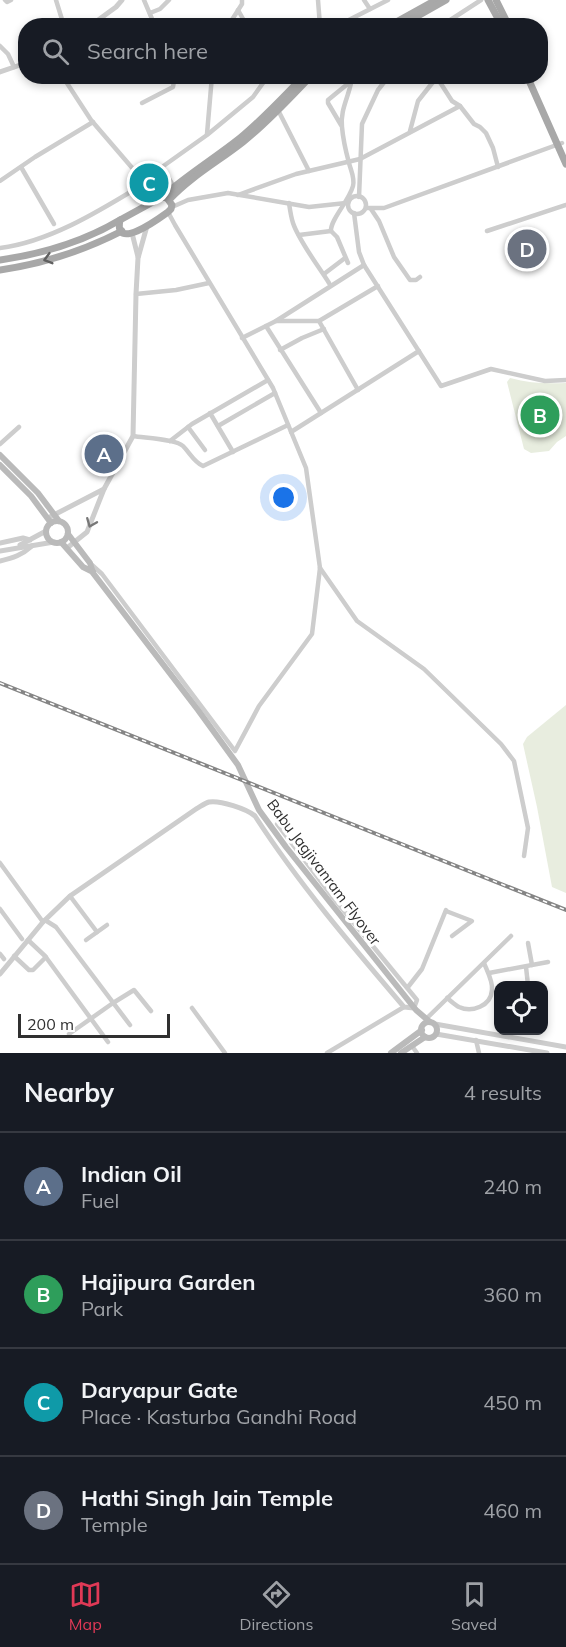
<!DOCTYPE html>
<meta charset="utf-8">
<style>
body{margin:0;font-family:Mulish,sans-serif;background:#20242c;color:#f1f3f6}
.controls{position:absolute;right:18px;bottom:18px;display:grid;overflow:hidden;border-radius:12px;box-shadow:0 3px 9px #0003}
.controls button{width:54px;height:54px;display:grid;place-items:center;padding:0;border:0;border-bottom:2px solid #363941;background:#171b24;color:#f1f3f6;font:30px sans-serif}
.scale{position:absolute;left:18px;bottom:15px;width:152px;box-sizing:border-box;padding-left:6px;border:3px solid #303030;border-top:0;font-size:16px;line-height:21px;white-space:nowrap;color:#303030;-webkit-text-stroke:4px #fff;paint-order:stroke}
.you{position:absolute;left:284px;top:498px;width:21px;height:21px;margin:-15px;border:4px solid #fff;border-radius:50%;background:#1a73e8;box-shadow:0 0 0 9px #1a73e833}
.badge{display:grid;place-items:center;width:39px;height:39px;border-radius:50%;background:#e03956;color:#fff;font-size:20px;font-weight:700}
.pin{position:absolute;translate:-50% -50%;border:3px solid #fff;box-shadow:0 2px 6px #0006}
.list{margin:0;padding:0;list-style:none}
h2{display:flex;justify-content:space-between;align-items:center;height:78px;margin:0;padding:0 24px;font-size:26px}
h2 small{font-size:20px;font-weight:400;color:#9ea1a6}
.list li{display:grid;grid-template-columns:39px 1fr auto;gap:18px;align-items:center;box-sizing:border-box;height:108px;padding:0 24px;border-top:2px solid #363941}
.list b{display:block;font-size:22px;white-space:nowrap}
.list p{margin:0;font-size:20px;white-space:nowrap;color:#9ea1a6}
.list em{font-size:20px;font-style:normal;color:#9ea1a6}
.icon{flex:none;width:33px;height:33px;fill:none;stroke:currentColor;stroke-width:2;stroke-linecap:round;stroke-linejoin:round}
.map{position:relative;flex:none;width:566px;height:1053px;overflow:hidden}
.search{position:absolute;background:#171b24;box-shadow:0 3px 9px #0003;left:18px;right:18px;top:18px;height:66px;display:flex;align-items:center;gap:15px;box-sizing:border-box;padding:0 21px;border-radius:24px;color:#9ea1a6;font-size:22px}
.sheet{height:510px;background:#171b24}
nav{display:flex;justify-content:space-around;align-items:center;box-sizing:border-box;height:84px;border-top:2px solid #363941;background:#171b24;font-size:16px;color:#9ea1a6}
nav a{display:grid;justify-items:center;gap:3px}
nav .on{color:#e03956}
.map>svg:first-child{display:block}
.green{fill:#e8eddf}
.lines{fill:none;stroke-linecap:round;stroke-linejoin:round}
.minor{stroke:#cdcdcd;stroke-width:4.5}
.tertiary{stroke:#cdcdcd;stroke-width:5}
.secondary{stroke:#bababa;stroke-width:6}
.primary{stroke:#a8a8a8;stroke-width:7}
.rail-casing{stroke:#858585;stroke-width:4}
.rail{stroke:#fff;stroke-width:1.5;stroke-dasharray:4.5;stroke-linecap:butt}
.oneway{stroke:#606060}
.oneway2{stroke:#777}
.labels{text-anchor:middle;dominant-baseline:central;stroke-width:6;stroke-linejoin:round;paint-order:stroke}
.street-label{font-size:15px;fill:#303030;stroke:#fff}
</style>
<div class="map">
<svg width="566" height="1053" viewBox="0 0 566 1053">
<rect width="100%" height="100%" fill="#fff"/>
<g class="green">
<path d="M510,378C529,383 546,384 566,383V436L557,442L549,451L531,453L524,449L507,382Z"/>
<polygon points="566,705 566,893 552,887 537,807 523,744 527,737"/>
</g>
<g class="lines">
<g class="minor">
<polyline points="5,0 7,2 11,0"/>
<polyline points="56,0 64,26"/>
<polyline points="144,0 155,26"/>
<polyline points="318,0 320,26"/>
<polyline points="364,0 370,9"/>
<polyline points="238,10 247,26"/>
<polyline points="150,13 160,9 169,0"/>
<polyline points="228,26 242,4 242,0"/>
<polyline points="337,26 388,0"/>
<polyline points="441,26 481,0"/>
<polyline points="0,46 8,54 14,67"/>
<polyline points="436,76 452,101 460,106 474,124 480,127 486,133 493,148 498,167"/>
<polyline points="63,77 91,120 140,177"/>
<polyline points="142,103 173,87 174,81 183,76"/>
<polyline points="278,110 309,171"/>
<polyline points="410,131 418,101 437,77"/>
<polyline points="207,134 212,76"/>
<polyline points="21,167 54,224"/>
<polyline points="162,167 207,135 253,97 268,76"/>
<polyline points="0,181 35,157 93,122"/>
<polyline points="238,195 296,174 360,159 460,106"/>
<circle cx="357" cy="205" r="9"/>
<polyline points="359,197 362,124 378,90 389,76"/>
<path d="M289,203C290,210 291,217 293,223C299,241 319,267 329,283"/>
<polyline points="144,206 136,184 140,177 162,167 174,187"/>
<polyline points="172,207 188,200 228,193 309,207 346,203"/>
<polyline points="366,208 384,208 562,143"/>
<polyline points="371,209 379,221 394,257 410,280 416,280 420,277"/>
<polyline points="354,213 359,252 364,265 441,386 491,369 545,381 566,380"/>
<path d="M331,231C330,220 349,201 353,186C355,178 351,171 349,163C346,152 343,139 342,127C340,111 348,98 351,83L350,82L328,100V103L341,125"/>
<polyline points="487,231 566,205"/>
<polyline points="299,235 331,231 337,237 348,263"/>
<path d="M0,248C48,242 96,213 137,188"/>
<polyline points="324,274 345,258"/>
<polyline points="136,294 176,290 209,283"/>
<polyline points="276,321 319,321 378,286"/>
<polyline points="319,321 358,390"/>
<polyline points="266,326 321,413"/>
<polyline points="242,338 276,321 364,265"/>
<polyline points="280,350 302,338 324,329"/>
<polyline points="210,413 233,452"/>
<polyline points="218,426 275,393"/>
<polyline points="188,427 205,450"/>
<polyline points="291,432 419,351"/>
<path d="M133,436C144,438 176,439 183,446C190,453 194,462 203,466L288,425"/>
<polyline points="170,441 192,424 268,380"/>
<polyline points="0,444 19,427"/>
<polyline points="92,565 102,574 235,751 259,706 312,634 320,568 306,468 273,388 175,225 168,212"/>
<polyline points="320,568 357,621 424,669 501,744 514,761 528,828 524,856"/>
<polyline points="277,824 331,895 417,1000 414,1008"/>
<polyline points="0,863 43,922"/>
<polyline points="70,896 97,932"/>
<polyline points="0,909 22,939"/>
<polyline points="446,911 472,921 452,936"/>
<polyline points="45,920 56,927 130,1025"/>
<polyline points="28,940 45,956 108,1042"/>
<polyline points="86,940 107,925"/>
<polyline points="528,943 532,965"/>
<polyline points="0,954 4,959"/>
<polyline points="14,956 29,970 33,970 46,957"/>
<polyline points="526,967 528,985"/>
<polyline points="489,973 548,962"/>
<polyline points="408,987 422,969 446,910"/>
<path d="M447,998C451,1001 455,1005 459,1007C472,1013 491,1006 492,990C493,981 487,971 484,963"/>
<polyline points="192,1008 225,1053"/>
<polyline points="427,1018 511,936"/>
<polyline points="69,1034 113,1003 134,990 151,1011"/>
<polyline points="476,1040 479,1053"/>
<polyline points="412,1046 417,1053"/>
<polyline points="327,1053 404,1007"/>
</g>
<g class="tertiary">
<polyline points="90,26 116,7 122,0"/>
<polyline points="0,72 26,63"/>
<polyline points="132,233 138,257"/>
<polyline points="48,518 104,489"/>
<polyline points="0,543 23,538 30,540"/>
<polyline points="20,545 46,531"/>
<polyline points="67,548 87,532 104,489 133,436 136,294 138,258 147,226"/>
<polyline points="0,551 54,542"/>
<path d="M0,561C13,558 22,555 32,546"/>
<path d="M0,974L43,922L70,896L196,809C200,807 205,803 209,802C220,800 247,809 255,816C299,884 352,946 404,1007L414,1008"/>
<polyline points="435,1024 566,1047"/>
<polyline points="436,1034 547,1053"/>
</g>
<g class="secondary">
<polyline points="0,455 38,493 59,521"/>
<polyline points="0,465 31,496 51,523"/>
<circle cx="57" cy="532" r="11"/>
<polyline points="68,534 90,563 93,573 198,710 238,765 259,810 286,847 416,1010 430,1022"/>
<polyline points="61,542 83,567 93,572"/>
<circle cx="429" cy="1030" r="8"/>
<polyline points="391,1053 422,1030"/>
<polyline points="401,1053 425,1037"/>
</g>
<g class="primary">
<polyline points="488,0 502,26"/>
<polyline points="496,0 509,26"/>
<polyline points="389,26 436,0"/>
<polyline points="400,26 446,0"/>
<polyline points="527,76 566,164"/>
<path d="M162,197C187,175 215,158 240,138C263,119 283,97 304,76"/>
<path d="M162,197L167,198L172,205L171,209L168,212C161,217 113,253 120,220Z"/>
<path d="M169,200C190,177 219,161 243,142C268,122 289,99 311,76"/>
<path d="M0,260C42,254 83,242 120,220"/>
<path d="M0,270C41,264 85,250 122,231"/>
</g>
<defs>
<polyline id="rail" points="0,683 566,910"/>
</defs>
<use href="#rail" class="rail-casing"/>
<use href="#rail" class="rail"/>
</g>
<defs><path id="oneway-chevron" d="M-2-3.5L2.5 0L-2 3.5" fill="none" stroke-width="1.6" stroke-linecap="round" stroke-linejoin="round" transform="scale(1.5)"/></defs>
<use class="oneway" href="#oneway-chevron" transform="translate(48 259) rotate(164)"/>
<use class="oneway2" href="#oneway-chevron" transform="translate(91 523) rotate(112)"/>
<g class="labels">
<g class="street-label">
<text transform="translate(324 872) rotate(53)">Babu Jagjivanram Flyover</text>
</g>
</g>
</svg>
<div class="controls">
<button><svg class="icon" aria-label="locate" viewBox="0 0 24 24"><circle cx="12" cy="12" r="6"/><path d="M12 2v4M12 18v4M2 12h4M18 12h4"/></svg></button>
</div>
<div class="scale">200 m</div>
<div class="you"></div>
<div class="pin badge" style="left:104px;top:454px;background:#5c6f8a">A</div>
<div class="pin badge" style="left:540px;top:415px;background:#2e9e5b">B</div>
<div class="pin badge" style="left:149px;top:183px;background:#0f9aa8">C</div>
<div class="pin badge" style="left:527px;top:249px;background:#6b7280">D</div>
<div class="search"><svg class="icon" aria-label="search" viewBox="0 0 24 24"><circle cx="10" cy="10" r="6"/><path d="M15 15l6 6"/></svg>Search here</div>
</div>
<section class="sheet">
<h2>Nearby<small>4 results</small></h2>
<ul class="list">
<li><span class="badge" style="background:#5c6f8a">A</span><div><b>Indian Oil</b><p>Fuel</p></div><em>240 m</em></li>
<li><span class="badge" style="background:#2e9e5b">B</span><div><b>Hajipura Garden</b><p>Park</p></div><em>360 m</em></li>
<li><span class="badge" style="background:#0f9aa8">C</span><div><b>Daryapur Gate</b><p>Place · Kasturba Gandhi Road</p></div><em>450 m</em></li>
<li><span class="badge" style="background:#6b7280">D</span><div><b>Hathi Singh Jain Temple</b><p>Temple</p></div><em>460 m</em></li>
</ul>
</section>
<nav>
<a class="on"><svg class="icon" aria-label="map" viewBox="0 0 24 24"><path d="M3 6l6-2 6 2 6-2v14l-6 2-6-2-6 2zM9 4v14M15 6v14"/></svg>Map</a>
<a><svg class="icon" aria-label="directions" viewBox="0 0 24 24"><path d="M12 3l9 9-9 9-9-9zM9 14v-3h6M13 9l2 2-2 2"/></svg>Directions</a>
<a><svg class="icon" aria-label="saved" viewBox="0 0 24 24"><path d="M7 4h10v16l-5-4-5 4z"/></svg>Saved</a>
</nav>
